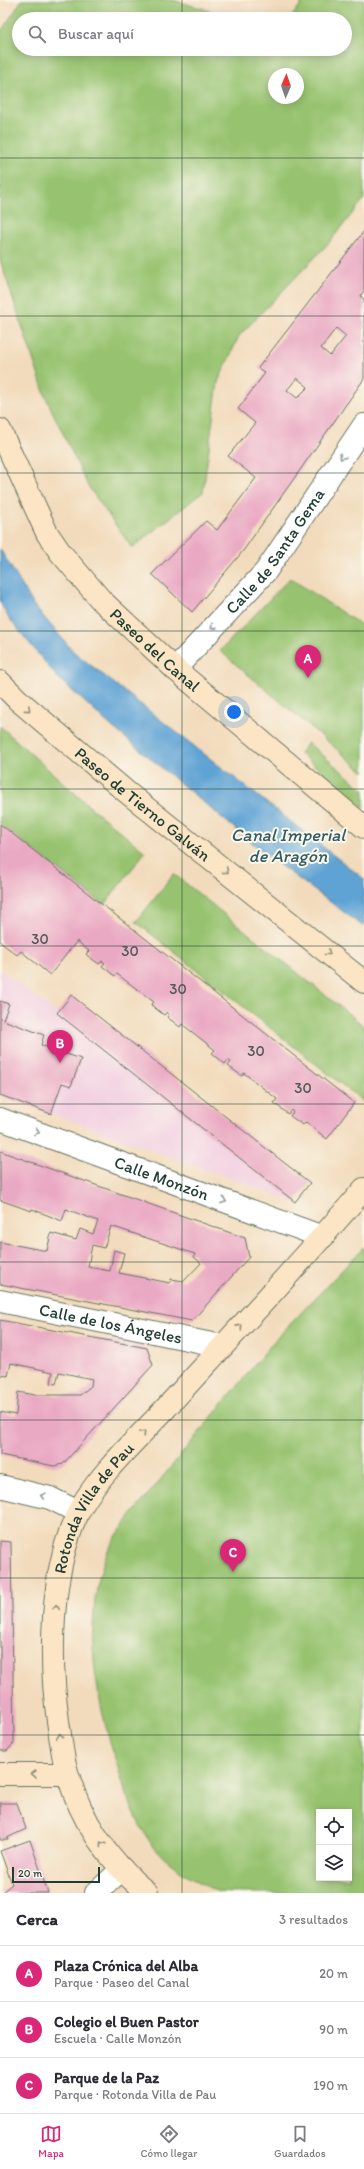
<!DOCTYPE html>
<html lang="es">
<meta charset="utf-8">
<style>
body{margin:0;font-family:Itim,sans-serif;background:#f2f2f3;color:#2b2b33}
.controls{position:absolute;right:12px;bottom:12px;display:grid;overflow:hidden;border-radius:0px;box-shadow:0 2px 10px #0003}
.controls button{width:36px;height:36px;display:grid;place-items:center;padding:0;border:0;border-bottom:1px solid #e1e1e2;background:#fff;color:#2b2b33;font:20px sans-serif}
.compass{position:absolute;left:268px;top:68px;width:36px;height:36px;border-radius:50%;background:#fff;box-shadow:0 2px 10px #0003;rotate:2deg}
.scale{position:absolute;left:12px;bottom:10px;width:88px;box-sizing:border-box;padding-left:4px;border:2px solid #1f3d34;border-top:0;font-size:11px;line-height:14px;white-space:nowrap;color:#1f3d34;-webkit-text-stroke:3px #fbf7ec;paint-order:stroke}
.you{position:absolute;left:234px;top:712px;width:14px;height:14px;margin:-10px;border:3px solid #fff;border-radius:50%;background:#1a73e8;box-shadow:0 0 0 6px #1a73e833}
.badge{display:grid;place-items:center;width:26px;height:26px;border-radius:50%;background:#db2777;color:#fff;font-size:13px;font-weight:700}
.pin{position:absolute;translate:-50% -33px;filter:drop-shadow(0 1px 2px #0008)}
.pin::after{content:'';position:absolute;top:21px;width:14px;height:12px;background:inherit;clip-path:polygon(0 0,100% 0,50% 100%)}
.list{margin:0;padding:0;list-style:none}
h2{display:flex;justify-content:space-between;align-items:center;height:52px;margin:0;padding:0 16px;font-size:17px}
h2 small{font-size:13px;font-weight:400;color:#7c7c81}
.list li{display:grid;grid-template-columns:26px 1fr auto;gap:12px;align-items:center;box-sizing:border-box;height:56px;padding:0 16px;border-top:1px solid #e1e1e2}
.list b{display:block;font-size:15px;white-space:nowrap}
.list p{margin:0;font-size:13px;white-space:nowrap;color:#7c7c81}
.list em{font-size:13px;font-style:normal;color:#7c7c81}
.icon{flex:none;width:22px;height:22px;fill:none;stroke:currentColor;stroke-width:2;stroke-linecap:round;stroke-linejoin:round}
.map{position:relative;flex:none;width:364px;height:1893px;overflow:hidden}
.search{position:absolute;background:#fff;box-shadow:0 2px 10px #0003;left:12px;right:12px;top:12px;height:44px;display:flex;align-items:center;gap:10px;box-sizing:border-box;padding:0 14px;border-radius:22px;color:#7c7c81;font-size:15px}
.sheet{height:220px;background:#fff}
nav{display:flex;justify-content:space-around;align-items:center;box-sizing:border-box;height:56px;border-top:1px solid #e1e1e2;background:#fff;font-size:11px;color:#7c7c81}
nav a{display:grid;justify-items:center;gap:2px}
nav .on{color:#db2777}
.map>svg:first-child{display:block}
.built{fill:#f2cfe1}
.green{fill:#97c370;stroke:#5b8052;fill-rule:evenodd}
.water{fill:#5fa3d4;stroke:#3f7084}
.building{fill:#eaa9c3;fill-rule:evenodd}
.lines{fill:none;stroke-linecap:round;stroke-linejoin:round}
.street-casing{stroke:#697464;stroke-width:24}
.secondary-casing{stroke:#697464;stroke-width:24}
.street{stroke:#fff;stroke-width:22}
.secondary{stroke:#fce5c4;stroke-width:22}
.oneway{stroke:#8f9e9a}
.oneway2{stroke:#8e917c}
.grid{fill:none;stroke:#1f3d34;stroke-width:1;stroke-opacity:0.55}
.labels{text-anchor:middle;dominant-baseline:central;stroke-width:4;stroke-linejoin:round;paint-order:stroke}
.number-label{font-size:15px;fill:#525858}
.street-label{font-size:17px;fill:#1f3d34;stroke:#fbf7ec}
.water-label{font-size:18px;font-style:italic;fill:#325c64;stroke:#fbf7ec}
</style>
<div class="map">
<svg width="364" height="1893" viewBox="0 0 364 1893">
<rect width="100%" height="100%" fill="#fbf7ec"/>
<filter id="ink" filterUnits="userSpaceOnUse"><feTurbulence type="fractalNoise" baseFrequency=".025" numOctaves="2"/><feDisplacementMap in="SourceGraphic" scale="8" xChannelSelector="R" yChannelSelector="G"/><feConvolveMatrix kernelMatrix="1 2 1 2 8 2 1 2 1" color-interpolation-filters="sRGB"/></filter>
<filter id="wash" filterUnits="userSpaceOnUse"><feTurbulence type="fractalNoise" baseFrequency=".012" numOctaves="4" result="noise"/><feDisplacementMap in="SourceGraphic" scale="16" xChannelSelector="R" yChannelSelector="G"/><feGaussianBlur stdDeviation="0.9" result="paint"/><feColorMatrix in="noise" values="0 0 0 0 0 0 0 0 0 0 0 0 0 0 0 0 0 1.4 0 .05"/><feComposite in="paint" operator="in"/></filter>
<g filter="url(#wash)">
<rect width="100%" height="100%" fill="#f2dbbc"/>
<polygon class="built" points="0,969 57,1013 295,1202 0,1095"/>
<g class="green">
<path d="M22,0H173L239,19H19V49H345V19H290L304,0H364V199L328,244L239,336L218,382L203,492L132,548L88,486L46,398L0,260V33ZM274,74H298V98H274Z"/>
<polygon points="290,578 364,627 364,772 220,651"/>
<polygon points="0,726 89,806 145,852 104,905 0,824"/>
<polygon points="308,743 364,790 364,808 300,753"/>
<polygon points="174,874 364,1026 364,1102 136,922"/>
<path d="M364,1247V1893C327,1893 289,1893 252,1893C243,1893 227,1893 219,1892C202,1885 176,1869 163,1857C140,1835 128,1800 119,1771C97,1704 81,1630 104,1561C111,1541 125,1523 138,1507L275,1340ZM319,1812H349V1878H319Z"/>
</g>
<polygon class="water" points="0,549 35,607 74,652 364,879 364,927 273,860 111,726 57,677 8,617 0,602"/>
<g id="blocks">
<g class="building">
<path d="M364,231V291L360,296L364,299V379L243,551L192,612L152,574L206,521L217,530L256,478L228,456L255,423L238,409L265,373L258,368ZM336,328L346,336L330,356L321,348ZM297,378L308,387L297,398L287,390Z"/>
<polygon points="0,824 354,1103 327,1139 306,1122 303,1125 290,1116 293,1112 291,1110 288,1114 274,1103 277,1099 244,1073 242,1076 228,1066 231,1062 228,1060 225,1064 212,1053 215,1050 182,1024 180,1027 167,1017 169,1014 167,1012 164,1015 151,1005 154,1002 117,974 115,976 102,966 105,963 102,961 99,964 88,956 86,954 89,951 77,941 50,975 21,951 17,955 0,942"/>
<polygon points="71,995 310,1183 295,1202 57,1013"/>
<polygon points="0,1001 9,1004 3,1020 44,1035 41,1045 81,1059 71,1086 62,1083 51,1114 0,1095"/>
<path d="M0,1151L245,1238L249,1257L192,1321L0,1284V1242L47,1251L51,1233L76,1240L80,1229L93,1234L98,1221L66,1209L62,1221L32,1209L31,1211L0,1200ZM111,1226L195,1254L194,1257L201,1263L184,1281L171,1279L170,1283L119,1273L124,1253L114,1250L110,1271L88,1267L92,1245L104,1248Z"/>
<polygon points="0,1320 147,1348 153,1365 63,1464 54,1466 0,1455 0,1412 16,1415 18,1392 35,1395 80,1395 91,1386 92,1379 59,1372 56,1384 51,1383 53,1372 11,1363 8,1376 0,1375"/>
<polygon points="0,1541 11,1542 14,1743 7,1751 0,1751"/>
<polygon points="0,1803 17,1803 26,1829 7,1838 8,1840 0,1840"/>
<polygon points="30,1840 48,1893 1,1893 12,1884 0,1851"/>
</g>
</g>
</g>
<g filter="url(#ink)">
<use href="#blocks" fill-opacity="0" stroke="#697464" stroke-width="1"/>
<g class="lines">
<defs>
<g id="street">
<path id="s1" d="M175,669L266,571L364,425"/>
<path id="s2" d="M0,1119L323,1237"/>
<path id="s3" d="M0,1301L222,1346"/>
<polyline points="0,1486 50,1498 78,1512"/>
<polyline points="96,1893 122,1869"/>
</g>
<g id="secondary">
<path id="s4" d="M0,430L47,533L60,552L101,600L175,669L364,827"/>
<path id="s5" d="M0,682L18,700L124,790L364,982"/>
<polyline points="0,1774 67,1774"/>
<path id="s6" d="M147,1893C110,1862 82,1822 68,1775C62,1758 61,1739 58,1721C49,1658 50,1571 78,1513C94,1479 139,1437 165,1409C232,1336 300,1264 364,1189"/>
</g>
</defs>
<use href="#street" class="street-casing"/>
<use href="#secondary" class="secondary-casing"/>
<use href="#street" class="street"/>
<use href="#secondary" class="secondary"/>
</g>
<defs><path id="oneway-chevron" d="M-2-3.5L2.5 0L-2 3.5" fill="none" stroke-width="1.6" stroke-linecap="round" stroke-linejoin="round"/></defs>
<g class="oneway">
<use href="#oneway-chevron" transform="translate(342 457) rotate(124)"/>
<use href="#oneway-chevron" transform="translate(213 627) rotate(134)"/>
<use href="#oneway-chevron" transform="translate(37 1132) rotate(20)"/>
<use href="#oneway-chevron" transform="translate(224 1201) rotate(20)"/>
<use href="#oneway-chevron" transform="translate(43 1496) rotate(-164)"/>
</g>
<g class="oneway2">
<use href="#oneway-chevron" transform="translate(28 709) rotate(40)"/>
<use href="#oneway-chevron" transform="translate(226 871) rotate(39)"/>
<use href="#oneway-chevron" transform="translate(328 953) rotate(39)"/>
<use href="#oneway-chevron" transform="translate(240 1327) rotate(-48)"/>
<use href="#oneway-chevron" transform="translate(143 1433) rotate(-48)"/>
<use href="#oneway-chevron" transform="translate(56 1607) rotate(-85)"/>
<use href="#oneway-chevron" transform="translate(60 1736) rotate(-98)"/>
<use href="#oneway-chevron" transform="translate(34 1774) rotate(-179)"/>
<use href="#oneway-chevron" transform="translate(102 1844) rotate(-124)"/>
</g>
</g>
<path class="grid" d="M182,0V19M182,49V1893M0,158H364M0,316H364M0,473H364M0,631H364M0,789H364M0,946H364M0,1104H364M0,1262H364M0,1420H364M0,1578H364M0,1735H364"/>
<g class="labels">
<g class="number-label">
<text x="40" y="939">30</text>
<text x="130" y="951">30</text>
<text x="178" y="989">30</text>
<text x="256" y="1051">30</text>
<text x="303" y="1088">30</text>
</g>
<g class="street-label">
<text stroke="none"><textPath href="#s1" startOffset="155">Calle de Santa Gema</textPath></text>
<text stroke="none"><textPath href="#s4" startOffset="273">Paseo del Canal</textPath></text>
<text stroke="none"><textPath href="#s5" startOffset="188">Paseo de Tierno Galván</textPath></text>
<text stroke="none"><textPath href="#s2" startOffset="172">Calle Monzón</textPath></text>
<text stroke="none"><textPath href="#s3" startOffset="113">Calle de los Ángeles</textPath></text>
<text stroke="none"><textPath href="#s6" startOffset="422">Rotonda Villa de Pau</textPath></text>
</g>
<g class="water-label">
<text x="288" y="835">Canal Imperial<tspan x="288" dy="21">de Aragón</tspan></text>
</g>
</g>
</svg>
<div class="controls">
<button><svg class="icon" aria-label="locate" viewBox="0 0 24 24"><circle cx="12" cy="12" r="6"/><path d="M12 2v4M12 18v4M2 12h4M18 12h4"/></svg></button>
<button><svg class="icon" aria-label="layers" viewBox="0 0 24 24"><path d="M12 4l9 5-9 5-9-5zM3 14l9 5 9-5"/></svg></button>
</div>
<svg class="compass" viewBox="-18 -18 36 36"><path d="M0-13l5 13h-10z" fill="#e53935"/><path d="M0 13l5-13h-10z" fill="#7c7c81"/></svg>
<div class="scale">20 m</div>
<div class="you"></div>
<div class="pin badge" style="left:308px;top:678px">A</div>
<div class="pin badge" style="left:60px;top:1063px">B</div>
<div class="pin badge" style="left:233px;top:1572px">C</div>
<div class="search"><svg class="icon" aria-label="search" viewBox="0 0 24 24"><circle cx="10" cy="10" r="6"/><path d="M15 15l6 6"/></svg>Buscar aquí</div>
</div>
<section class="sheet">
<h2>Cerca<small>3 resultados</small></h2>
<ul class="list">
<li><span class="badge">A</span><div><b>Plaza Crónica del Alba</b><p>Parque · Paseo del Canal</p></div><em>20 m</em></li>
<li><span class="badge">B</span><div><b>Colegio el Buen Pastor</b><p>Escuela · Calle Monzón</p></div><em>90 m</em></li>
<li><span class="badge">C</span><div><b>Parque de la Paz</b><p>Parque · Rotonda Villa de Pau</p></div><em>190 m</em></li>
</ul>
</section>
<nav>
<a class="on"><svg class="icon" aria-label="map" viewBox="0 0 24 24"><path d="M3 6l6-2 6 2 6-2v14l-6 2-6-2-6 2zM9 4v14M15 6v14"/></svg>Mapa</a>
<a><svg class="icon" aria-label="directions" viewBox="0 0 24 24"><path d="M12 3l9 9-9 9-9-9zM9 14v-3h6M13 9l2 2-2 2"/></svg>Cómo llegar</a>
<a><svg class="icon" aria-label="saved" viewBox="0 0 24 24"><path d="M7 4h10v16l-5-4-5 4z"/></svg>Guardados</a>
</nav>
